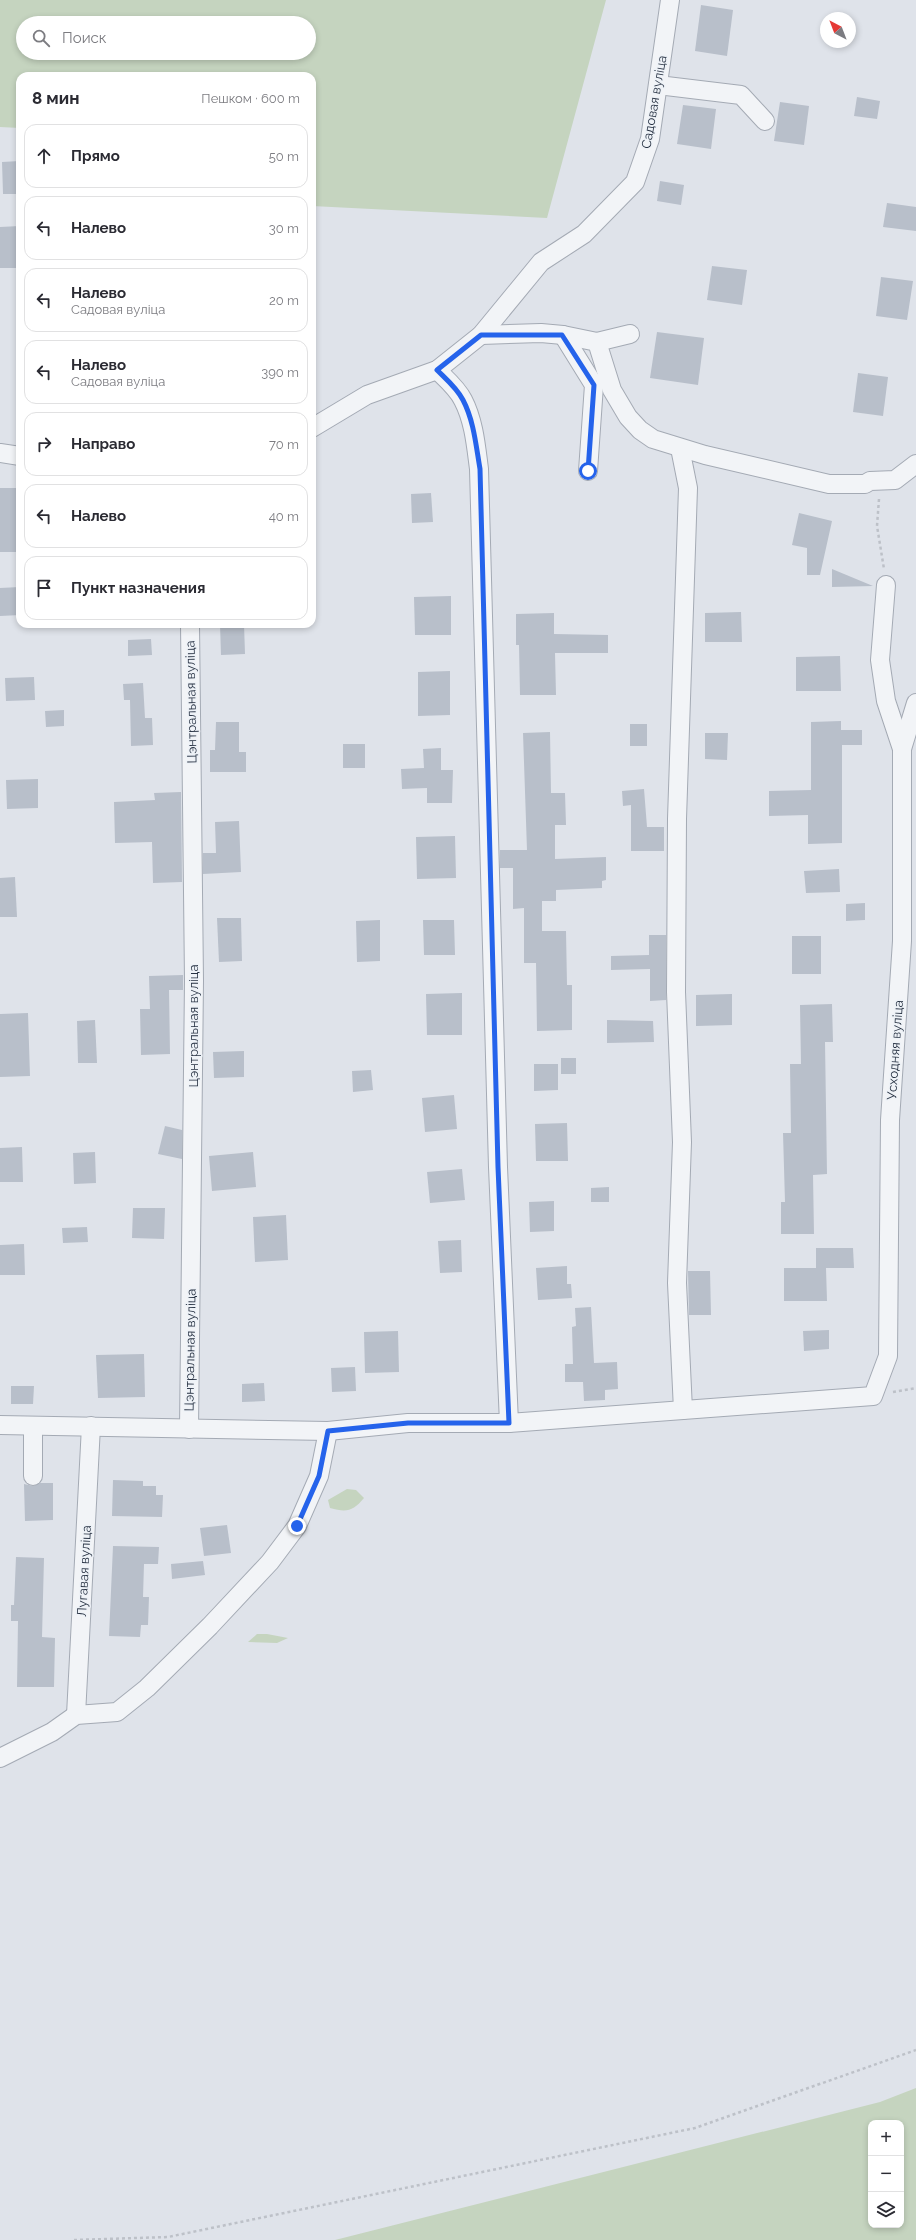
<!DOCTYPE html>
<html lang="ru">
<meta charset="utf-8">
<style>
body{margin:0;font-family:Raleway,sans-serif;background:#f2f2f3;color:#2b2b33}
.controls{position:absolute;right:12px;bottom:12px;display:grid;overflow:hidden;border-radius:8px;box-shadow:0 2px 6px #0003}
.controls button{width:36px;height:36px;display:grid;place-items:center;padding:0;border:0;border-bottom:1px solid #e1e1e2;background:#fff;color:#2b2b33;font:20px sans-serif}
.compass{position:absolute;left:820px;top:12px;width:36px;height:36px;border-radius:50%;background:#fff;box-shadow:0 2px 6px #0003;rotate:318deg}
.stop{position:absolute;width:12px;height:12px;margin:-9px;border:3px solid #2563eb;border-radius:50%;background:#fff}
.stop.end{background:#2563eb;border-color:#fff;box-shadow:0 1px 4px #0008}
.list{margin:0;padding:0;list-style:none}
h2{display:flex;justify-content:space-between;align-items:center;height:52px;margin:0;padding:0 16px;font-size:17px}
h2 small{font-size:13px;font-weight:400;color:#7c7c81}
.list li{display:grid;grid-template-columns:26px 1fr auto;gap:12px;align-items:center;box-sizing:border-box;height:64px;margin:0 8px 8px;padding:0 8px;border:1px solid #e1e1e2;border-radius:12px}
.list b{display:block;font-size:15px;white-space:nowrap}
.list p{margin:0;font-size:13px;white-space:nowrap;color:#7c7c81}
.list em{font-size:13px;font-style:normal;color:#7c7c81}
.icon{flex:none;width:22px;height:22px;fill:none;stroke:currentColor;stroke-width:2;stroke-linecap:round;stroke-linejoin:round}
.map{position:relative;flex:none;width:916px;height:2240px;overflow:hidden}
.search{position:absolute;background:#fff;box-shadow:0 2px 6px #0003;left:16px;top:16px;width:300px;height:44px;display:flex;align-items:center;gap:10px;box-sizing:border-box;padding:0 14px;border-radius:22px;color:#7c7c81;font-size:15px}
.panel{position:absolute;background:#fff;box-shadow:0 2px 6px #0003;left:16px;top:72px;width:300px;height:556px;border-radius:12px}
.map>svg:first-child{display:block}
.green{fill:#c5d4bf;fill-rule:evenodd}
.building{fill:#b8bfca}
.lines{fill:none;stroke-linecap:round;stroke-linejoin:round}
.minor-casing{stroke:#a4aab4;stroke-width:20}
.path{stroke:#bdc1c8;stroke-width:2.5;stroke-dasharray:3 3;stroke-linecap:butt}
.minor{stroke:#f2f4f7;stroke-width:18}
.route{stroke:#2563eb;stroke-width:5}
.labels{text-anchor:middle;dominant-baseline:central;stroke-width:3;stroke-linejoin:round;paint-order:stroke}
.street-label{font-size:13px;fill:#263142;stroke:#eef2f7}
</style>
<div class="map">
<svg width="916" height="2240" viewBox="0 0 916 2240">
<rect width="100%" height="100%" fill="#dfe3ea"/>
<g class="green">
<path d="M0,0H606L547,218L312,206V76H20V128L0,127ZM23,23H309V53H23Z"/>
<path d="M347,1489L356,1490L364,1498C353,1511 347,1513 330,1508L328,1500Z"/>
<polygon points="257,1634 267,1634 288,1638 277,1643 248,1642"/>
<path d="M916,2088V2240H335L880,2102ZM871,2123H901V2225H871Z"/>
</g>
<g class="building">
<polygon points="701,5 733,10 727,56 695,51"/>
<polygon points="857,97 880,101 877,119 854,116"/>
<polygon points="780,102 809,106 804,145 774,141"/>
<polygon points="683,105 716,109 711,149 677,144"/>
<polygon points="20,161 20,194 3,194 2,162"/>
<polygon points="660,181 684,185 681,205 657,201"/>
<polygon points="887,203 916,207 916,231 883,227"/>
<polygon points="20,226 20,268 0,268 0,227"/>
<polygon points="712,266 747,270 742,305 707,300"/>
<polygon points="881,277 913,281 907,320 876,316"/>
<polygon points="657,332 704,338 698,385 650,378"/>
<polygon points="858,373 888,377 883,416 853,412"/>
<rect x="0" y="488" width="20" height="64"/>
<polygon points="431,493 433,522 412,523 411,494"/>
<polygon points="799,513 832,521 820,575 807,575 807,548 792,545"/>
<polygon points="832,569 873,586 832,587"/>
<polygon points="20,587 20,615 0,616 0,588"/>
<polygon points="451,596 451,635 415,635 414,597"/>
<polygon points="741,612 742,642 705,642 705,613"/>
<polygon points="554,613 554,634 608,635 608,653 555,653 556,695 520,695 519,645 516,645 516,614"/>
<polygon points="220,624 244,624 245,654 221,655"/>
<polygon points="151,639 152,655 128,656 128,640"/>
<polygon points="840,656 841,691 796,691 796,657"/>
<polygon points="450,671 450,715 418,716 418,672"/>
<polygon points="34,677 35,700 6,701 5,678"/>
<polygon points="143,683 145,718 152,718 153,745 131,746 130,700 124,700 123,684"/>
<polygon points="64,710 64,726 46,727 45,711"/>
<polygon points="841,721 841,730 862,730 862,745 842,745 842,843 808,844 808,815 769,816 769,791 811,790 811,722"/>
<polygon points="216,722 239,722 239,752 246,752 246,772 210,772 210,750 215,750"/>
<rect x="630" y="724" width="17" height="22"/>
<polygon points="550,732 551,793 565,793 566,825 555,825 555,859 606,857 606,880 602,881 602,888 556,890 556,901 542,901 542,931 566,931 567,985 572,985 572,1030 537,1031 536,963 524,963 524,908 513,909 513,868 500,868 500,850 527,850 523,733"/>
<polygon points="705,733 728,733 727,760 705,759"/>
<rect x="343" y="744" width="22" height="24"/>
<polygon points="441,748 441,770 453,770 452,803 427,803 427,788 402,789 401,769 424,768 423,749"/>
<polygon points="38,779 38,808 7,809 6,780"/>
<polygon points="644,789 647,827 664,827 664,851 631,851 631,805 623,806 622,791"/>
<polygon points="181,792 182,882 153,883 152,842 115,843 114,802 155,800 154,793"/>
<polygon points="239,821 241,872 203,874 203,853 216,853 215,822"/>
<polygon points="455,836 456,878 417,879 416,837"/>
<polygon points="839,869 840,892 806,893 804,871"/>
<polygon points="15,877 17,917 0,917 0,878"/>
<polygon points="865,903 865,920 846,921 846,904"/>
<polygon points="217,918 241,918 242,961 219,962"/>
<polygon points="380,920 380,961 357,962 356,921"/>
<polygon points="423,920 454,920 455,955 424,955"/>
<polygon points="649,935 666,935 666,1000 650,1001 650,969 611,970 611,956 649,955"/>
<rect x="792" y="936" width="29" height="38"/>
<polygon points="183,975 183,990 169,990 170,1054 141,1055 140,1009 150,1009 149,976"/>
<polygon points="462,993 462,1035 427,1035 426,994"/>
<polygon points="732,994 732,1025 696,1026 696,995"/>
<polygon points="832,1004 833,1042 825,1042 827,1174 813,1175 814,1234 781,1234 781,1202 785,1202 783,1133 791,1133 790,1064 801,1064 800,1005"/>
<polygon points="28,1013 30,1076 0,1077 0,1014"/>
<polygon points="95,1020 97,1063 78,1063 77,1021"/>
<polygon points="607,1020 653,1021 654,1042 607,1043"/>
<polygon points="244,1051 244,1077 214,1078 213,1052"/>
<rect x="561" y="1058" width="15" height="16"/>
<polygon points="534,1064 558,1064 558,1090 534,1091"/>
<polygon points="371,1070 373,1090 353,1092 352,1071"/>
<polygon points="454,1095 457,1129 425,1132 422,1098"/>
<polygon points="567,1123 568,1161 536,1161 535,1124"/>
<polygon points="165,1126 182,1130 182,1159 158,1154"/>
<polygon points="22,1147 23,1182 0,1182 0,1148"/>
<polygon points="95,1152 96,1183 74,1184 73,1153"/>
<polygon points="253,1152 256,1187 212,1191 209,1156"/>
<polygon points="462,1169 465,1200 430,1203 427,1172"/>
<polygon points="609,1187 609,1202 591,1202 591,1188"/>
<polygon points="554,1201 554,1231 530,1232 529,1202"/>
<polygon points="133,1208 165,1208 164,1239 132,1238"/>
<polygon points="286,1215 288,1260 255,1262 253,1217"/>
<polygon points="87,1227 88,1242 63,1243 62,1228"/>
<polygon points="461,1240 462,1272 440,1273 438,1241"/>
<polygon points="24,1244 25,1275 0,1275 0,1245"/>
<polygon points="816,1248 853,1248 854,1268 816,1268"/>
<polygon points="567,1266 567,1284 571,1284 572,1298 538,1300 536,1268"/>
<polygon points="784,1268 826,1268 827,1301 784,1301"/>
<polygon points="688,1271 710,1271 711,1315 689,1315"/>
<polygon points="591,1307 594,1363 617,1362 618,1389 605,1390 605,1400 584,1401 583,1382 565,1382 565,1364 573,1364 572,1327 576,1326 575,1308"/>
<polygon points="829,1330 829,1349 804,1351 803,1331"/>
<polygon points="398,1331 399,1372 365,1373 364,1332"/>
<polygon points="144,1354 145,1397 98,1398 96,1355"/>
<polygon points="355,1367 356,1391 332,1392 331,1368"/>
<polygon points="264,1383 265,1401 242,1402 242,1384"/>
<polygon points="11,1386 34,1386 33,1404 11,1404"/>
<polygon points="113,1480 143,1481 143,1486 156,1486 156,1495 163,1495 162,1517 112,1516"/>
<polygon points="40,1483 53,1483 53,1520 25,1521 24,1484 33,1486"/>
<polygon points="227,1525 231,1553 204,1556 200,1528"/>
<polygon points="113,1546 159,1547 158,1564 144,1564 143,1597 149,1597 148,1625 141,1625 140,1637 109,1636"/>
<polygon points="16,1557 44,1558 42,1637 55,1638 54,1687 17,1687 18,1621 11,1621 11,1605 14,1605"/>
<polygon points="203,1561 205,1575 172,1579 171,1564"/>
</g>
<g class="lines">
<defs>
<g id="minor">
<polyline points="658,85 741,95 765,121"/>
<polyline points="481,335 541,333 563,335 597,342 612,390 628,417 640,430 653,439 705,455 829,484 865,484 870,481 895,480 916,464"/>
<polyline points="563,335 594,385 588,471"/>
<polyline points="597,342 630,334"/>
<polyline points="312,428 367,395 437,370"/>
<polyline points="680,448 688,488 677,819 676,992 682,1142 677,1283 683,1410"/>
<polyline points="0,453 20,456"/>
<polyline points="886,585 880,660 886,701 902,749"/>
<path d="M509,1423L498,1167L479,469C476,446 474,421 463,400C457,388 446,379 437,370L481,335L541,262L584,234L635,182L650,139L670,0"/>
<polyline points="0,1425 328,1431 408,1423 509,1423 873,1396 888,1356 890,1120 902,941 902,749 916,703"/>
<polyline points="189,1429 194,981 190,624"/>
<polyline points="33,1476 33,1427"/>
<polyline points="76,1715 91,1426"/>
<polyline points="0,1758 52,1732 76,1715 117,1712 147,1688 210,1626 270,1562 297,1526 319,1476 328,1431"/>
</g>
</defs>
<use href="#minor" class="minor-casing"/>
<g class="path">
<polyline points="879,499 877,526 884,569"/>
<polyline points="893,1392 916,1388"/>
<polyline points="74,2240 168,2237 695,2128 916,2050"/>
</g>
<use href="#minor" class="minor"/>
</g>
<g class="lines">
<path class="route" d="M297,1526L319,1476L328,1431L408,1423H509L498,1167L480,469C476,446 474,421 463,400C457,388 446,379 437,370L481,335H562L594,385L588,471"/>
</g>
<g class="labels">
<g class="street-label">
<text transform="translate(654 102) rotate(-80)">Садовая вуліца</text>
<text transform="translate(191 702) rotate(-91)">Цэнтральная вуліца</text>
<text transform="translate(193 1026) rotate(-90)">Цэнтральная вуліца</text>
<text transform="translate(895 1050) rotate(-86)">Усходняя вуліца</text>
<text transform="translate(190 1350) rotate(-89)">Цэнтральная вуліца</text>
<text transform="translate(84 1571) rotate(-87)">Лугавая вуліца</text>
</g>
</g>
</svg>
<div class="controls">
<button>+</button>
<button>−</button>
<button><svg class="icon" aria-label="layers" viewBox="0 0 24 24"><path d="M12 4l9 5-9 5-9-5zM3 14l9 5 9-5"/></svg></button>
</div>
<svg class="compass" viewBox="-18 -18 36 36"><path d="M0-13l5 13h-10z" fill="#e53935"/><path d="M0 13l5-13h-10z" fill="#7c7c81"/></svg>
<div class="stop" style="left:588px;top:471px"></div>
<div class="stop end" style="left:297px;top:1526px"></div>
<div class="search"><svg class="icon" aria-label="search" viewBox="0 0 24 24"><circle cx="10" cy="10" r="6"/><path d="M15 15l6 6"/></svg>Поиск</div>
<section class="panel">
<h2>8 мин<small>Пешком · 600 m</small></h2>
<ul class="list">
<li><svg class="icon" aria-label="ahead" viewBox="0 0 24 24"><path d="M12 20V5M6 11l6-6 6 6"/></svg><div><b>Прямо</b></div><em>50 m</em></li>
<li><svg class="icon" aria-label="left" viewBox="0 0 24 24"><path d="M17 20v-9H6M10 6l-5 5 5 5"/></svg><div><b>Налево</b></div><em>30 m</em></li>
<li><svg class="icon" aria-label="left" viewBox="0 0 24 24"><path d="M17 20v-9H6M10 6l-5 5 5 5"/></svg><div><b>Налево</b><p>Садовая вуліца</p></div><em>20 m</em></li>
<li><svg class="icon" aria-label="left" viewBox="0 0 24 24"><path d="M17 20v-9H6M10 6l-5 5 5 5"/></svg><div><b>Налево</b><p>Садовая вуліца</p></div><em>390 m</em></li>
<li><svg class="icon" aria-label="right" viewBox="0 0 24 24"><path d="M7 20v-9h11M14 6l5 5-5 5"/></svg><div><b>Направо</b></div><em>70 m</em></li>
<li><svg class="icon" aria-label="left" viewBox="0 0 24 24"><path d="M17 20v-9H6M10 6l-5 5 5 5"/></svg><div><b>Налево</b></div><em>40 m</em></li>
<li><svg class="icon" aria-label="arrive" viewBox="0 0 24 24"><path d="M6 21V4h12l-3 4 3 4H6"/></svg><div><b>Пункт назначения</b></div></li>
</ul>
</section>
</div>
